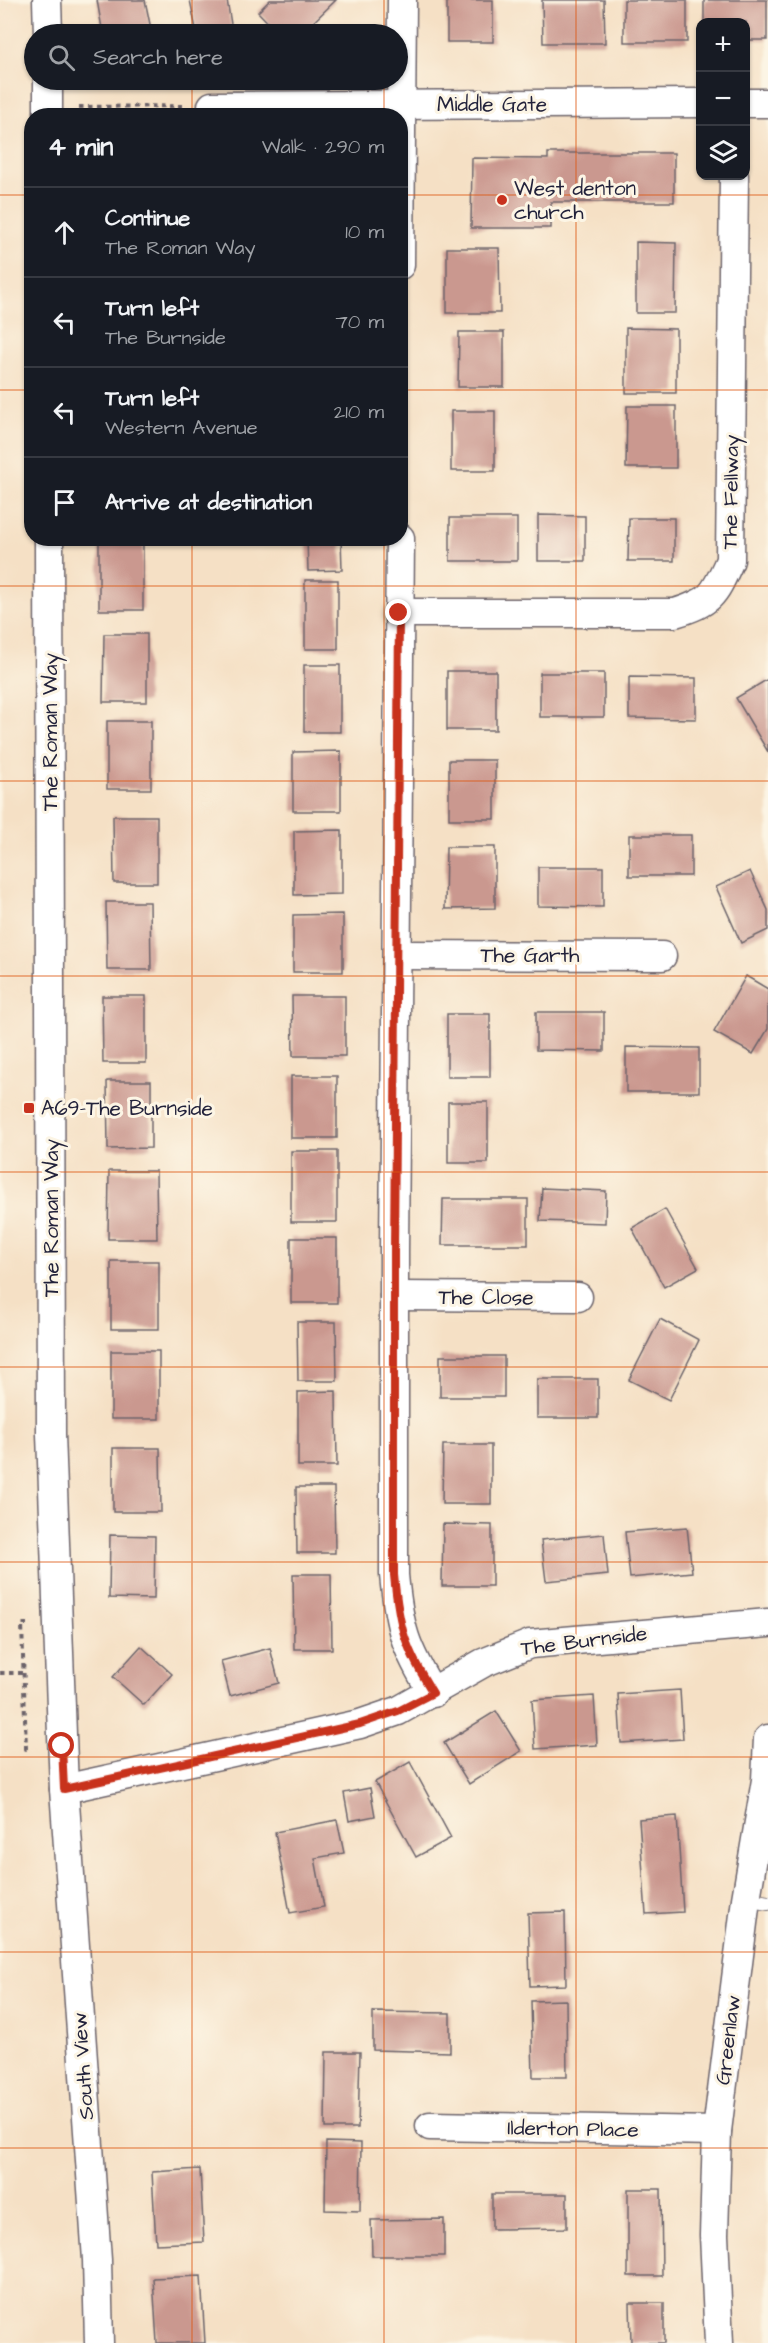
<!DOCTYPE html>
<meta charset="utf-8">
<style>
body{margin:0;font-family:"Architects Daughter",sans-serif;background:#20242c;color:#f1f3f6}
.controls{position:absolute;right:18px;top:18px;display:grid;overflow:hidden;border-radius:12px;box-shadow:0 2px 4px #0004}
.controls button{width:54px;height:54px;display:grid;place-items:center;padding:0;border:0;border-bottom:2px solid #363941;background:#171b24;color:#f1f3f6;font:30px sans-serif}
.stop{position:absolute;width:18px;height:18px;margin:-14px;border:4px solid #c8321e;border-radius:50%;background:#fff}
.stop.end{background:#c8321e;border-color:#fff;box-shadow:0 2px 6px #0008}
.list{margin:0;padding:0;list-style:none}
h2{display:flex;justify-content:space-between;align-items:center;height:78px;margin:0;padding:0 24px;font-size:26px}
h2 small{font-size:20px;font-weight:400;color:#9ea1a6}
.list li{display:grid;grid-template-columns:39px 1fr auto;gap:18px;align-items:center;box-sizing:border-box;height:90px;padding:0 24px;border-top:2px solid #363941}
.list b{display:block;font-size:22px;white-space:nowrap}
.list p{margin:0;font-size:20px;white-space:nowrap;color:#9ea1a6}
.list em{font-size:20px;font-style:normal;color:#9ea1a6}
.icon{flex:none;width:33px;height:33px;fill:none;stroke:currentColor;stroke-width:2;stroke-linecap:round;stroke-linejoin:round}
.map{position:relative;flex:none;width:768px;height:2343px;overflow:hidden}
.search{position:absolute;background:#171b24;box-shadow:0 2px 4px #0004;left:24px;top:24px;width:384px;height:66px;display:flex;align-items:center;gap:15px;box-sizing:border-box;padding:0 21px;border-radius:33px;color:#9ea1a6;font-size:22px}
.panel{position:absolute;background:#171b24;box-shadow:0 2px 4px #0004;left:24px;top:108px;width:384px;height:438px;border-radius:24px}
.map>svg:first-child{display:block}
.building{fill:#ca988f}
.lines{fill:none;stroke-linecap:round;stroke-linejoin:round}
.service-casing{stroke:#6c646b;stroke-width:16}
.minor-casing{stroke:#6c646b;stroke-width:31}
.path{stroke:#6c646b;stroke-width:4;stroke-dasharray:4.5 4.5;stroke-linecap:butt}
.service{stroke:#fff;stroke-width:14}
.minor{stroke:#fff;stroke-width:28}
.route{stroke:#c8321e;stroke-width:8}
.grid{fill:none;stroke:#de560e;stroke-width:1.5;stroke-opacity:0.55}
.poi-dot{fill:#c8321e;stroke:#fcf5e5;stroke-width:2}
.labels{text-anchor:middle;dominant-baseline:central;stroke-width:6;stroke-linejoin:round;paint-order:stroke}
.street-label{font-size:21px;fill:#22223b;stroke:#fcf5e5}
.poi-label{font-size:21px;fill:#22223b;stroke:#fcf5e5;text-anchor:start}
</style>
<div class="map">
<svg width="768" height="2343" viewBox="0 0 768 2343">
<rect width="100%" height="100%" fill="#fcf5e5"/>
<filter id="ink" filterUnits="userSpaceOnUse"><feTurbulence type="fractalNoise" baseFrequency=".0167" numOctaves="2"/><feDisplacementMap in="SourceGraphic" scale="12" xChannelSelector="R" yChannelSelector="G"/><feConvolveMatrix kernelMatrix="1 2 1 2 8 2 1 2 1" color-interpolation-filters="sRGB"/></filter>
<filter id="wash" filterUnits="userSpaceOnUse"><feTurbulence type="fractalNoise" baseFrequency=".008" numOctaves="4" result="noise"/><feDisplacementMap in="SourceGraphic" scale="24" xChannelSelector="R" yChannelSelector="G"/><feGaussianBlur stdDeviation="1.35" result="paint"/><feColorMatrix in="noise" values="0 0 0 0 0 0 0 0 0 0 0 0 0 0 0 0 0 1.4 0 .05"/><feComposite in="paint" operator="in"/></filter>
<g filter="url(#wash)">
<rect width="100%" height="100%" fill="#f5e0c5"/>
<g id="blocks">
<g class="building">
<polygon points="97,0 145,0 152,34 103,34"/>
<polygon points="190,0 227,0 232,30 197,34"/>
<polygon points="270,0 336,0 301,34 279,34 258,12"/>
<rect x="447" y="0" width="46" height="42"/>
<polygon points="542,0 604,0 605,43 543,43"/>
<rect x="624" y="0" width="63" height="42"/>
<polygon points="704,0 767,0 767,40 746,40 746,22 704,22"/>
<polygon points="548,153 674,153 674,202 551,202 551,228 471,228 472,158 548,159"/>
<polygon points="636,242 676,243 675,313 636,313"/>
<polygon points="447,248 499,248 500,313 447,313"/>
<polygon points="626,328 676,329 676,393 626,393"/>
<polygon points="459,332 504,332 504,387 458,387"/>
<polygon points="627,406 676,406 676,468 626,468"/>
<rect x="451" y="411" width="44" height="60"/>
<polygon points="538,515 585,516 585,561 538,561"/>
<rect x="450" y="518" width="67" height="43"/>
<polygon points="629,518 674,518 674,561 628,561"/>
<polygon points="307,538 341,538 342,570 308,571"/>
<rect x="99" y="542" width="44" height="68"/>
<rect x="305" y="580" width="33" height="69"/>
<polygon points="104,634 147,634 147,702 103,702"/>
<rect x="304" y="665" width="36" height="67"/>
<rect x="447" y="671" width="49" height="59"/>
<rect x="540" y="673" width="64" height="44"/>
<polygon points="629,677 696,678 696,719 629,718"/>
<polygon points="768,679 768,752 736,698"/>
<rect x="107" y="721" width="44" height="68"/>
<polygon points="341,751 341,811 293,811 293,752"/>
<rect x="449" y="760" width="46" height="59"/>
<polygon points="113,816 157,816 157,883 114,883"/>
<polygon points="342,830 342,894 294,895 294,831"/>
<rect x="629" y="835" width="62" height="41"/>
<polygon points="446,847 495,847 495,908 445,909"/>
<polygon points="538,867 603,867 603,907 538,906"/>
<polygon points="750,871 768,910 768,930 741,943 716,887"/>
<polygon points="106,902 150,902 151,970 107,970"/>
<polygon points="343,914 343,972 293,972 293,915"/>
<polygon points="746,976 768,989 768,1029 753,1054 714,1032"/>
<polygon points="102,996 146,996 146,1063 103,1063"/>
<polygon points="292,996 345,996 345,1056 293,1056"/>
<polygon points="536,1012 604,1012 604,1051 536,1050"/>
<rect x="447" y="1014" width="43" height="63"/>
<polygon points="626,1047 699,1048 699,1092 626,1092"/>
<rect x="291" y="1076" width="46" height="62"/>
<polygon points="107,1081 151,1081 151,1148 108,1149"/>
<rect x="448" y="1102" width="40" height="61"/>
<rect x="291" y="1151" width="46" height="71"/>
<polygon points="109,1171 156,1171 157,1239 108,1239"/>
<polygon points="542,1188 606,1191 605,1223 540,1221"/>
<polygon points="443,1199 528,1199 528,1245 442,1245"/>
<polygon points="665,1209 698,1268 664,1287 632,1228"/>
<rect x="291" y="1238" width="46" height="65"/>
<rect x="111" y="1261" width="48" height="68"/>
<polygon points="660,1319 699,1340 669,1400 629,1380"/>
<polygon points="297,1322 336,1322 337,1381 298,1381"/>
<rect x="111" y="1351" width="48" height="68"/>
<rect x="440" y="1356" width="64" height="41"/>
<rect x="537" y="1379" width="61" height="39"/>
<polygon points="336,1391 337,1466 298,1466 298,1392"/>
<polygon points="443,1445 491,1445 491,1504 442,1504"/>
<polygon points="113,1448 160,1448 161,1512 113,1512"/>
<polygon points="296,1487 334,1487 335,1553 297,1553"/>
<polygon points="443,1524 492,1525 492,1586 442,1586"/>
<polygon points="687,1527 692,1572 630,1578 625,1532"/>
<polygon points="604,1534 608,1575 546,1581 541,1540"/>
<polygon points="110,1535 155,1536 154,1599 109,1598"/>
<polygon points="293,1574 331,1574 332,1649 294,1649"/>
<polygon points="141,1646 172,1674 144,1705 113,1677"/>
<polygon points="270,1648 279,1683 230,1696 221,1661"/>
<polygon points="680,1690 683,1739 621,1743 618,1694"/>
<polygon points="594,1696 597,1745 535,1749 532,1700"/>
<polygon points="496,1711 521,1751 469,1784 444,1743"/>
<polygon points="410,1762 451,1838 416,1857 375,1782"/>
<polygon points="370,1788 375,1816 349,1821 344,1793"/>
<polygon points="677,1816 683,1912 646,1914 639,1819"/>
<polygon points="337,1820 344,1853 315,1858 324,1907 290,1913 275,1832"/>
<polygon points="565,1912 566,1985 530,1986 528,1913"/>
<polygon points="566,2000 567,2077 533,2077 531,2001"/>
<polygon points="373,2012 450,2013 450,2052 373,2050"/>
<polygon points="326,2052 360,2052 358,2128 325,2128"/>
<polygon points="326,2142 361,2143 360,2211 325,2210"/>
<polygon points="200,2169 204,2242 156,2244 152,2172"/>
<polygon points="628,2189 661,2189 662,2276 628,2276"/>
<polygon points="492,2194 567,2194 567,2228 492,2229"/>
<polygon points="444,2219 444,2256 372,2256 371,2220"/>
<polygon points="201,2276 205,2343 157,2343 153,2278"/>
<polygon points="630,2303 664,2303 664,2343 631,2343"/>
</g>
</g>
</g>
<g filter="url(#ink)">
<use href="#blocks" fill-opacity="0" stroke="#6c646b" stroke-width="1.5"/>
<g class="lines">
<defs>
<polyline id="service" points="746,1899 768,1903"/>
<g id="minor">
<polyline points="47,0 48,34"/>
<polyline points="48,80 48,116"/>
<polyline points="746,103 768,103"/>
<polyline points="212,106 700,103"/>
<polyline points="400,265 402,0"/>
<polyline points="49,538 51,1434 64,1789 97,2260 99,2343"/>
<path d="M400,538L394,1252V1575C399,1628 405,1648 433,1693"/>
<path d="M399,613H675C713,601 714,595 730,560L734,176"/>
<polyline points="398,955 662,956"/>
<polyline points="394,1296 578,1297"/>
<polyline points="64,1789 360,1724 398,1711 483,1663 530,1644 768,1623"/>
<polyline points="430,2126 717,2131"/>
<polyline points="719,2343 714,2235 717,2131 746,1899 766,1780 768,1739"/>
</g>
</defs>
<use href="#service" class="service-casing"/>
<use href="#minor" class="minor-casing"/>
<g class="path">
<polyline points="79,107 182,106"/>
<polyline points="27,1624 22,1624 26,1749 30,1748"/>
<polyline points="0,1673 22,1673"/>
</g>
<use href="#service" class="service"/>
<use href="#minor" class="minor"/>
</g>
</g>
<g class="lines" filter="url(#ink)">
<path class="route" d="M62,1746L64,1789L360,1724L398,1711L433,1693C405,1648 399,1628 394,1575V1252L399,613"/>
</g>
<path class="grid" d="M192,0V34M384,0V34M576,0V2343M192,80V116M384,80V116M0,195H32M400,195H768M0,390H32M400,390H768M192,538V2343M384,538V2343M0,586H768M0,781H768M0,976H768M0,1172H768M0,1367H768M0,1562H768M0,1757H768M0,1952H768M0,2148H768"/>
<g class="poi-dot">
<circle cx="502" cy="200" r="6"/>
<rect x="23" y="1102" width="12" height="12" rx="3"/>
</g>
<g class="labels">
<g class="street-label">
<text x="492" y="104">Middle Gate</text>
<text transform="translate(731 492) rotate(-89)">The Fellway</text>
<text transform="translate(50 732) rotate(-90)">The Roman Way</text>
<text x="530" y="955">The Garth</text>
<text transform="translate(51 1218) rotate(-90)">The Roman Way</text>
<text x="486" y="1297">The Close</text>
<text transform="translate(584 1641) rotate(-7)">The Burnside</text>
<text transform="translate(728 2040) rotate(-83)">Greenlaw</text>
<text transform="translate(83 2066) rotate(-94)">South View</text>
<text transform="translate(573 2129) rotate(1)">Ilderton Place</text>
</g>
<g class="poi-label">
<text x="514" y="188">West denton<tspan x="514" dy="24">church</tspan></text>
<text x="41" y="1108">A69-The Burnside</text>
</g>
</g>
</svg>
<div class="controls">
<button>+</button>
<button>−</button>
<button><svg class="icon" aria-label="layers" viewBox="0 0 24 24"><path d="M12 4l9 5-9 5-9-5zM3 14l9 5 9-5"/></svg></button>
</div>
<div class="stop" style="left:62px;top:1746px"></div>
<div class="stop end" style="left:399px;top:613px"></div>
<div class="search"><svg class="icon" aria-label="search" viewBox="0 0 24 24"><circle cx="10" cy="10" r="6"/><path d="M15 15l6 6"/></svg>Search here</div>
<section class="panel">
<h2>4 min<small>Walk · 290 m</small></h2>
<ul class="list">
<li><svg class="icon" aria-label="ahead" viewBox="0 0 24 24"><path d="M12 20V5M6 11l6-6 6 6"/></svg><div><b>Continue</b><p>The Roman Way</p></div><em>10 m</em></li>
<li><svg class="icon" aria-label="left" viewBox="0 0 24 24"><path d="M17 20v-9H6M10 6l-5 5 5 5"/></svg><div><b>Turn left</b><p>The Burnside</p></div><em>70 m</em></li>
<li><svg class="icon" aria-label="left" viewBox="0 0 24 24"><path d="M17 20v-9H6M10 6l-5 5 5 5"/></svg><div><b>Turn left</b><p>Western Avenue</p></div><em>210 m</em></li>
<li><svg class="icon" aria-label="arrive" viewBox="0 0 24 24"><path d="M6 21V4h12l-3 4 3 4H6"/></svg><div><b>Arrive at destination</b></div></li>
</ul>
</section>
</div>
